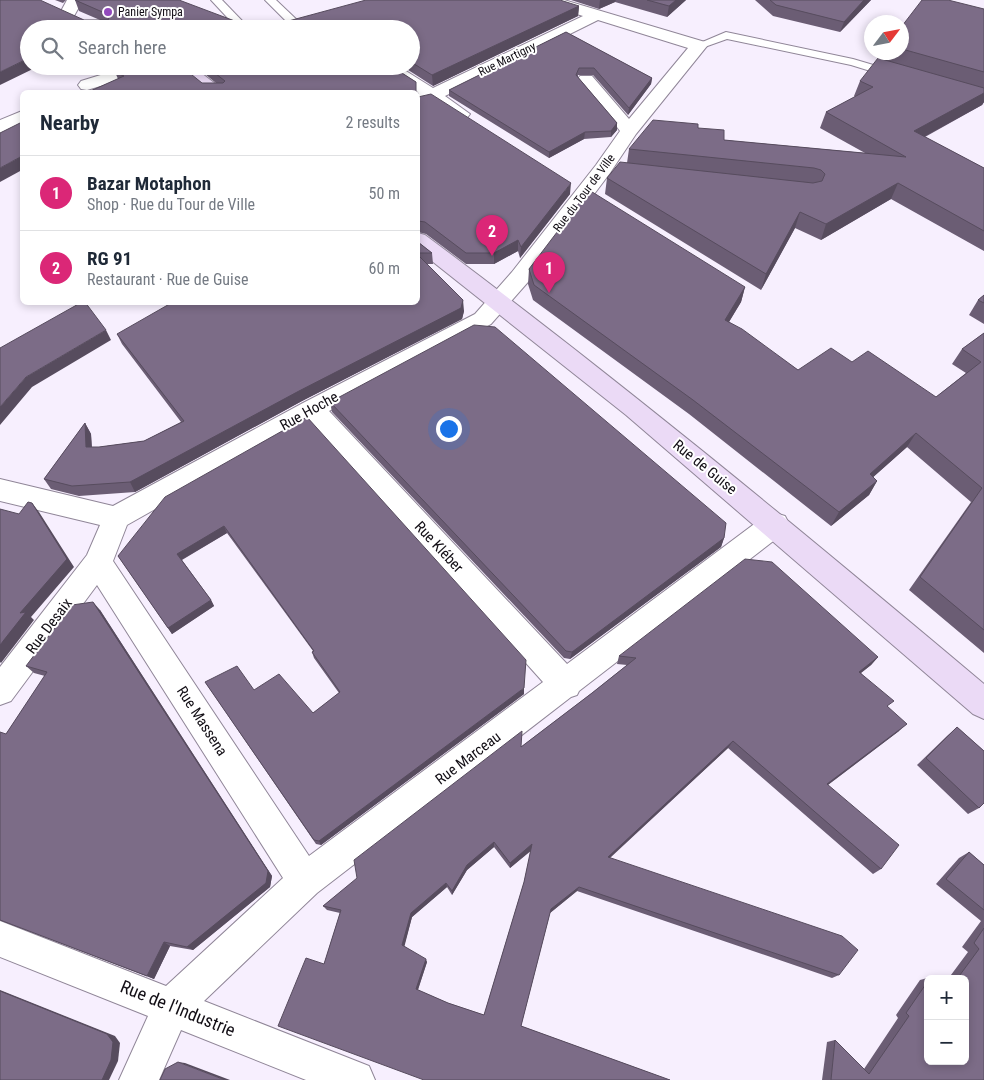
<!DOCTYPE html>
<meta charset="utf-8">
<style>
body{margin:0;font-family:"Roboto Condensed",sans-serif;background:#f2f2f3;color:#1f2937}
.controls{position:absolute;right:15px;bottom:15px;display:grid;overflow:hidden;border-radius:8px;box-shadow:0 2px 8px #0003}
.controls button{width:45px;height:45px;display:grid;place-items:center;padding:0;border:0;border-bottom:1px solid #e0e1e3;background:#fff;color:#1f2937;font:25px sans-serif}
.compass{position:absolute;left:864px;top:15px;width:45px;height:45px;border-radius:50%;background:#fff;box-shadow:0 2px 8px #0003;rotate:58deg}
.you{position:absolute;left:448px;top:428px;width:18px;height:18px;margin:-12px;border:4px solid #fff;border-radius:50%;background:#1a73e8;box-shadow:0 0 0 8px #1a73e833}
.badge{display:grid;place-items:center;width:32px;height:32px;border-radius:50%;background:#db2777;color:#fff;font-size:16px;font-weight:700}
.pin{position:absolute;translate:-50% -41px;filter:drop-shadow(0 1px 2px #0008)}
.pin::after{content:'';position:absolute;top:26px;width:18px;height:15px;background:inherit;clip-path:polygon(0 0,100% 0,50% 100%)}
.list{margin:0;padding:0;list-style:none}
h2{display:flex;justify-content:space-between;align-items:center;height:65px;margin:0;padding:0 20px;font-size:21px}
h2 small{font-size:16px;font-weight:400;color:#747a83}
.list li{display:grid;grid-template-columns:32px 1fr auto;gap:15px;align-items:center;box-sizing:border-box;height:75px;padding:0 20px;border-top:1px solid #e0e1e3}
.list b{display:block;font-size:19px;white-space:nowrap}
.list p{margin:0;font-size:16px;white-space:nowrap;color:#747a83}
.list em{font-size:16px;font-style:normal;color:#747a83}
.icon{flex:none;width:28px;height:28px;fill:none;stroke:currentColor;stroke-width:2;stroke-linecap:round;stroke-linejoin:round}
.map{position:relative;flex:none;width:984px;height:1080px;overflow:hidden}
.search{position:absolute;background:#fff;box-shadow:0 2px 8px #0003;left:20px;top:20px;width:400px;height:55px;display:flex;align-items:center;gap:12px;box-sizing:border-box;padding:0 18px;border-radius:28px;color:#747a83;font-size:19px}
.panel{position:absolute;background:#fff;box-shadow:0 2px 8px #0003;left:20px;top:90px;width:400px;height:215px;border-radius:8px}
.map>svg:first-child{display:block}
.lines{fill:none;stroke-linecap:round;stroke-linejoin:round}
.service-casing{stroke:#908698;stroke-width:2}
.minor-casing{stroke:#908698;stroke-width:2}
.secondary-casing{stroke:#908698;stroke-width:2}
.service{fill:#fff;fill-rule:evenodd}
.minor{fill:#fff;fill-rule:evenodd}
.secondary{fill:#ebdaf6;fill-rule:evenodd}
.wall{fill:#6b5d74;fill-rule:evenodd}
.shaded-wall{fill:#574c5e}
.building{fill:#7c6c87;stroke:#574c5e;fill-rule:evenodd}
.poi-dot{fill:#924abc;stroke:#fff;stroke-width:2}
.labels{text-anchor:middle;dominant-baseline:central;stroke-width:4;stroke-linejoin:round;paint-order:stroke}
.far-poi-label{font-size:12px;fill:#120e15;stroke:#fff;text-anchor:start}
.far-street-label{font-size:12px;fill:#120e15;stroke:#fff}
.street-label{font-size:15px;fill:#120e15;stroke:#fff}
.near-street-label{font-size:18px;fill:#120e15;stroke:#fff}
</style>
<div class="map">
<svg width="984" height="1080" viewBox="0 0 984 1080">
<rect width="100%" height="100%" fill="#f7effe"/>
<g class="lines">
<defs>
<g id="service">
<polygon points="211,0 222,0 250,29 238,29"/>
<polygon points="265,0 276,0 297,20 297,24 289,24"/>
<polygon points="726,32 853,59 897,72 899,74 893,78 851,65 727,39 699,49 693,46"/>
</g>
<g id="minor">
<polygon points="67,0 83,0 74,16 68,18 60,13"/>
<path d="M540,0H564L705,42L707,46L636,134L610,173L528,282L491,324L329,411L567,664L765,516L775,513L785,516L789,524L785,532L579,691L577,695L571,697L317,893L204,1001L369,1066L375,1080H306L181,1030L159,1080H119L148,1016L0,957V921L166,986L283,878L97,585L11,701L0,705V667L87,555L100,525L0,501V479L113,506L303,403L475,314L512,272L596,165L620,131L602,107L580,84L577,80L580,76H592L629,119L688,48L598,20L445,96L470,114L467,118L461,119L431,103L418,107L419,95L418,92L378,66H398L433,88L583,16L542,3ZM309,422L543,682L309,856L113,561L127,525Z"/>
<polygon points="130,66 157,66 155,70 87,90 81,89 78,85 81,81"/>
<polygon points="22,111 22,123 0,133 0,120"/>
</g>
<g id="secondary">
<polygon points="173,66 192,66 226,92 206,92"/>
<path d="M418,233L425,235C617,378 801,530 984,684V719L973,714L626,415L418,250Z"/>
</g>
</defs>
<use href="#service" class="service-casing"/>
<use href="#minor" class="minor-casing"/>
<use href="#secondary" class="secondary-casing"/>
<use href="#service" class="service"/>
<use href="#minor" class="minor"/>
<use href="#secondary" class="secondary"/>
</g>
<g class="wall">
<polygon points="55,0 66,0 63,3"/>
<polygon points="75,0 256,29 29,29 84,20 100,20 79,11"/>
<polygon points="571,0 686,0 667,17 615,2 599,9"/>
<polygon points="755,0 871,0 840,32 773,16"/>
<polygon points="579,6 578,16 433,86 402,66 411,66 411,29"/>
<polygon points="984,9 984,102 982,105 925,137 984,168 984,251 891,199 821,240 795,228 761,290 605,194 607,178 627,163 629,149 698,128 724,140 865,153 820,128 826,112 855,97 854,96 860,81 884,60 886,52 902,52 902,26"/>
<polygon points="566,32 652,78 651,84 628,115 593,75 578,75 578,77 617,123 617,130 611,137 584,139 549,158 449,96 449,90"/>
<polygon points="86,66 123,66 100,73"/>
<polygon points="195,66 391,66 416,82 416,92 88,92 118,79 115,72 202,83 216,83"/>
<polygon points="418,97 570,194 520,258 518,251 494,264 466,264 426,234 418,232"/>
<polygon points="418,242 432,253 433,264 426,264 464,311 462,319 302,401 135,492 79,496 51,489 44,479 85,423 91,434 92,447 99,447 144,441 181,422 122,344 117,334 418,302"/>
<polygon points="529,269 745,287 741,302 729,322 798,370 852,362 936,397 966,373 952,364 962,349 984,333 984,653 909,590 971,502 907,447 873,477 877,481 869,495 831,526 689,414 533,300 528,284"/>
<polygon points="984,295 984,324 969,315 978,300"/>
<polygon points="330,402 724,538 721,547 570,659 564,658 332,412"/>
<polygon points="307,417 524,694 321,845 316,844 205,682 254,690 313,713 339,693 314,658 312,652 313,651 227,533 182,560 211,600 214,606 172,634 118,556"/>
<polygon points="100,610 272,876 270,887 193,950 170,946 154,979 0,920 6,734 45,676 34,673 26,666"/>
<path d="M619,656L878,657L871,665L861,673L888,707L899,731L828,785L881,869L873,874L728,748L610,858L839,975L832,978L577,891L550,913L521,1026L670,1080L324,964L340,913L327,910L323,906L521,747L592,693L627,665L617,664ZM494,847L510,868L531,850L524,882L484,1015L448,1003L418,990L427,962L404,946L412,917L447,887L452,895L467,870Z"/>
<polygon points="957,727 984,751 984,804 983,803 979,808 968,814 917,765 948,735"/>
<polygon points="969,852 984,865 984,1080 822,1080 827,1042 835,1040 864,1069 898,1018 896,1015 920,980 931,977 933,979 928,979 928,1061 965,979 948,979 968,952 962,947 981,921 936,884 959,858"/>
</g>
<g class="shaded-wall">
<polygon points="600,0 616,0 615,2 599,9"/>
<polygon points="676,0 686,0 667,17 669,6"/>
<polygon points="864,0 871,0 840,32 844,22"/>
<polygon points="579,6 578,16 433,86 432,75"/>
<polygon points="29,58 29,66 39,66 0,85 0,72"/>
<polygon points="97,66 123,66 100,73"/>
<polygon points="652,78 651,84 628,115 629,108"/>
<polygon points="984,93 984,102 982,105 907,146 914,131"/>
<polygon points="617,123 617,130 611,137 611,131"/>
<polygon points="585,132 584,139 549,158 549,152"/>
<polygon points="22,156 22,170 0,182 0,168"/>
<polygon points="571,183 570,194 520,258 521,247"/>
<polygon points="898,183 891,199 821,240 826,224"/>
<polygon points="800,212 795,228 761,290 766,274"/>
<polygon points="518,240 518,251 494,264 494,253"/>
<polygon points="745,287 741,302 721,335 725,320"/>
<polygon points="463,300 464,311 462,319 302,401 135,492 130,482"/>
<polygon points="106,330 111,340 32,387 0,425 0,407 26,377"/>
<polygon points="85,423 91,434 92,457 86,447"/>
<polygon points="916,433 907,447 861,488 870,474"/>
<polygon points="877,481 869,495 831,526 839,512"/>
<polygon points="32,503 39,512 74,567 31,617 34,620 1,663 0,662 0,645 20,613"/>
<polygon points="224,526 227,533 181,560 177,554"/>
<polygon points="724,538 721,547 570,659 572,652"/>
<polygon points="211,600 214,606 172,634 168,628"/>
<polygon points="93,602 100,610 272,876 270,887 193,950 187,947"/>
<polygon points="878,657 871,665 853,679 859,672"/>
<polygon points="524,688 524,694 321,845 319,841"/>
<polygon points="907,724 899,731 821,790 827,784"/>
<polygon points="733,741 728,748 605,862 608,857"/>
<polygon points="494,842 494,847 467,870 452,895 452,891 467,865"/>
<polygon points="532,844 532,850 510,868 510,863"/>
<polygon points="446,883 447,887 412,917 404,948 402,945 411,913"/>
<polygon points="579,887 577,891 550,913 551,909"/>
<polygon points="164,942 170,946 154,979 147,976"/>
<polygon points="426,959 427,962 417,992 416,989"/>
<polygon points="0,990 115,1036 120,1043 118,1061 109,1080 102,1080 0,991"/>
<polygon points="178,1062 185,1063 230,1080 225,1080"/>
</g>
<g class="building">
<polygon points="0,0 40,0 84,20 107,20 109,19 107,14 75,0 179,0 256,29 29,29 29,58 0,72"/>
<polygon points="366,0 560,0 579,6 432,75 411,62 411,29 259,29"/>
<polygon points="647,0 676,0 669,6"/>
<polygon points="770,0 864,0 844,22 776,5"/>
<polygon points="922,0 948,0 984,9 984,72 902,49 902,40 906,38 902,36 902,26"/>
<polygon points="566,32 652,78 629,108 594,68 579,68 576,75 617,123 611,131 585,132 549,152 449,90"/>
<polygon points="878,58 984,88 984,93 914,131 984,168 984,231 898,183 826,224 800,212 766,274 607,178 620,162 813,183 822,181 825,174 821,170 814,168 629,149 653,120 698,124 698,128 724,130 724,140 906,157 826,112 873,87 860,81"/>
<polygon points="134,66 181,66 202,83 223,83 225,81 206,66 391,66 416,82 416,92 88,92 124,76 115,72"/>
<polygon points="431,94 571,183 521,247 518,240 494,253 466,253 425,222 418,221 418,97"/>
<polygon points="22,122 22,156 0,168 0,133"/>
<polygon points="589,190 745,287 725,320 742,329 798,370 831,348 852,362 868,351 936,397 981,362 962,349 984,333 984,630 920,577 982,488 916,433 870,474 877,481 839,512 693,400 534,285 529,269"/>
<polygon points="418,242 432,253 418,253"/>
<polygon points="418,255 463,300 461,308 299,391 130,482 72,486 44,479 85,423 86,447 99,447 144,441 184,421 117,334 173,302 418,302"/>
<polygon points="984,295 984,303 978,300"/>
<polygon points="82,302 85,302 106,330 26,377 0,407 0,348"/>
<polygon points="474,325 495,327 726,523 724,538 572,652 566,651 330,402"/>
<polygon points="307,417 526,660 524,688 319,841 314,840 205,682 237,666 254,690 279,674 313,713 340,692 312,652 314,651 224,526 177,554 211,600 168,628 118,556 165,497"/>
<polygon points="28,502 32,503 67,559 20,613 26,612 0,645 0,509 19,514"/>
<path d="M745,559L772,562L878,657L859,672L894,701L887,706L907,724L827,784L899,845L881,869L733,741L608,857L842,936L858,950L839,975L579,887L551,909L521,1026L670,1080H424L278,1026L306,958L324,964L341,910L323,906L357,878L354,860L522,731L521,747L592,693L636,658L619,656ZM494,842L510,863L532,844L524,882L484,1015L448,1003L416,989L426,959L402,945L411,913L446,883L452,891L467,865Z"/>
<polygon points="93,602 268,871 266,883 187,947 164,942 147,976 0,920 0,732 6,734 47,672 26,666 72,605"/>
<polygon points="957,727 984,751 984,803 979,808 926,758"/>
<polygon points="969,852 984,865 984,910 946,879"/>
<polygon points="984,928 984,1080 831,1080 835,1040 869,1074 909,1016 906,1013 928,981 928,1061 965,1061 965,979 957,979 979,949 974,943"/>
<polygon points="0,991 107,1034 113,1042 111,1060 102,1080 0,1080"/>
<polygon points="178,1062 225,1080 160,1080 165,1069"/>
</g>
<circle class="poi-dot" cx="108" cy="12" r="5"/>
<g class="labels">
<g class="far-poi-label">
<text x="118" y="12">Panier Sympa</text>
</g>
<g class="far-street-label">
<text transform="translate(507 59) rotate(-26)">Rue Martigny</text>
<text transform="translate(584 193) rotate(-53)">Rue du Tour de Ville</text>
</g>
<g class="street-label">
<text transform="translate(309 411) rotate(-29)">Rue Hoche</text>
<text transform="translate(705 467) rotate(39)">Rue de Guise</text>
<text transform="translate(439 547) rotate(47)">Rue Kléber</text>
<text transform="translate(49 626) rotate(-53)">Rue Desaix</text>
<text transform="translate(202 721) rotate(57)">Rue Massena</text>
<text transform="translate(468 758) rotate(-37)">Rue Marceau</text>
</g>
<g class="near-street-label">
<text transform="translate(178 1008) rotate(22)">Rue de l'Industrie</text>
</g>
</g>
</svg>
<div class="controls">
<button>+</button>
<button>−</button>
</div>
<svg class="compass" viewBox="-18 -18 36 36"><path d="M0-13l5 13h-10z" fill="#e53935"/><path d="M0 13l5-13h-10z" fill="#747a83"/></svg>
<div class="you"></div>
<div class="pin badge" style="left:549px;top:293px">1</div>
<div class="pin badge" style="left:492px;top:256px">2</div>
<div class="search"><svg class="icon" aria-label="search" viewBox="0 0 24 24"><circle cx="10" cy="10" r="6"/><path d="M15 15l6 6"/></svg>Search here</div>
<section class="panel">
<h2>Nearby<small>2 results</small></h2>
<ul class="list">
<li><span class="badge">1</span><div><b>Bazar Motaphon</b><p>Shop · Rue du Tour de Ville</p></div><em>50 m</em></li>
<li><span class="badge">2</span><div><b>RG 91</b><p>Restaurant · Rue de Guise</p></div><em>60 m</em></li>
</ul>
</section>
</div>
